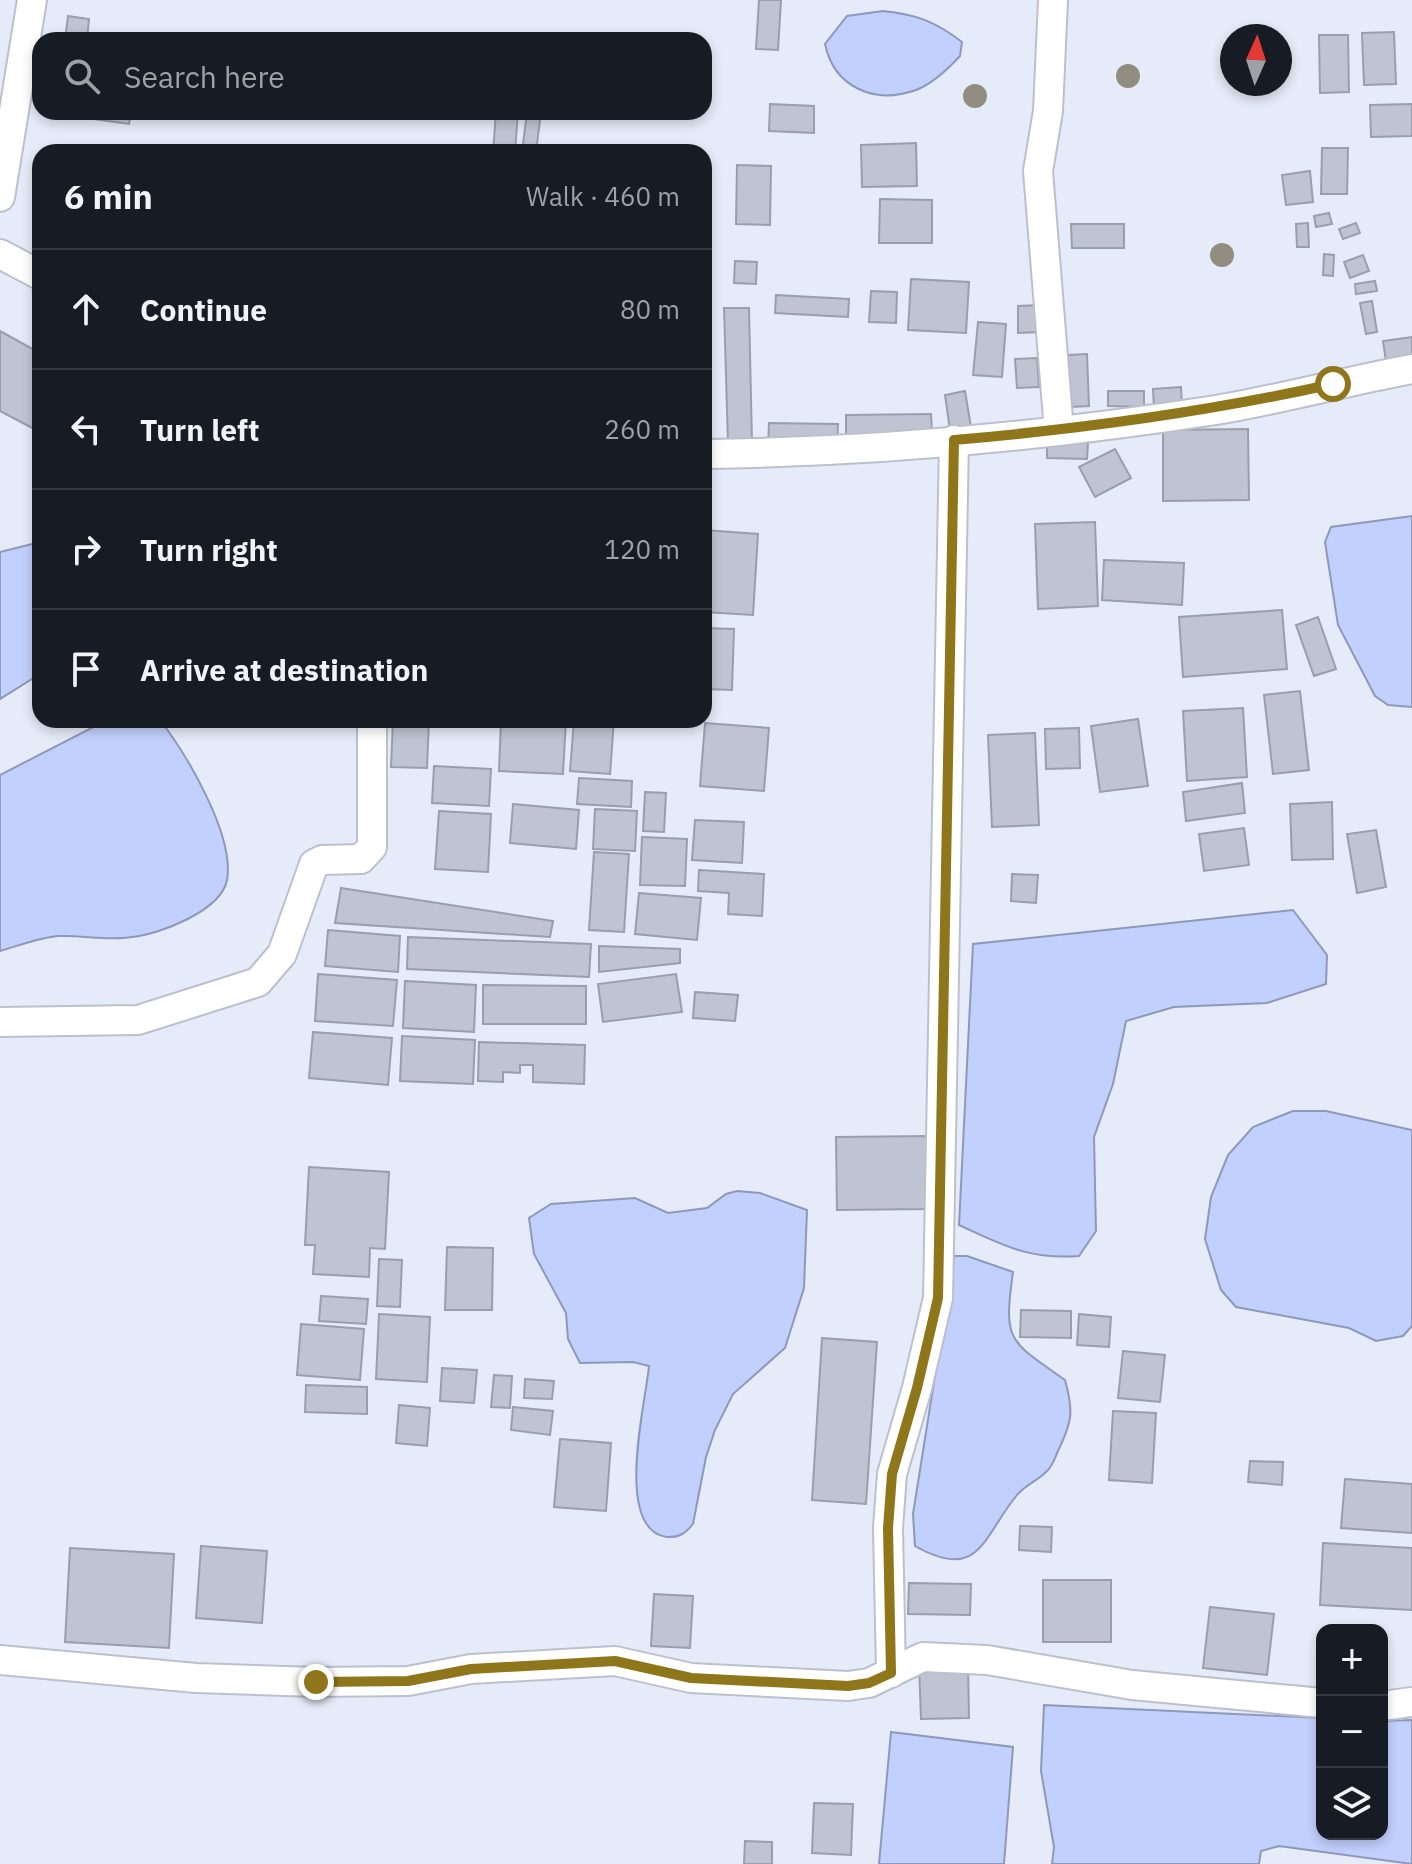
<!DOCTYPE html>
<meta charset="utf-8">
<style>
body{margin:0;font-family:"IBM Plex Sans",sans-serif;background:#20242c;color:#f1f3f6}
.controls{position:absolute;right:24px;bottom:24px;display:grid;overflow:hidden;border-radius:16px;box-shadow:0 4px 12px #0003}
.controls button{width:72px;height:72px;display:grid;place-items:center;padding:0;border:0;border-bottom:2px solid #363941;background:#171b24;color:#f1f3f6;font:40px sans-serif}
.compass{position:absolute;left:1220px;top:24px;width:72px;height:72px;border-radius:50%;background:#171b24;box-shadow:0 4px 12px #0003;rotate:3deg}
.stop{position:absolute;width:24px;height:24px;margin:-18px;border:6px solid #90761b;border-radius:50%;background:#fff}
.stop.end{background:#90761b;border-color:#fff;box-shadow:0 2px 8px #0008}
.list{margin:0;padding:0;list-style:none}
h2{display:flex;justify-content:space-between;align-items:center;height:104px;margin:0;padding:0 32px;font-size:34px}
h2 small{font-size:26px;font-weight:400;color:#9ea1a6}
.list li{display:grid;grid-template-columns:52px 1fr auto;gap:24px;align-items:center;box-sizing:border-box;height:120px;padding:0 32px;border-top:2px solid #363941}
.list b{display:block;font-size:30px;white-space:nowrap}
.list em{font-size:26px;font-style:normal;color:#9ea1a6}
.icon{flex:none;width:44px;height:44px;fill:none;stroke:currentColor;stroke-width:2;stroke-linecap:round;stroke-linejoin:round}
.map{position:relative;flex:none;width:1412px;height:1864px;overflow:hidden}
.search{position:absolute;background:#171b24;box-shadow:0 4px 12px #0003;left:32px;top:32px;width:680px;height:88px;display:flex;align-items:center;gap:20px;box-sizing:border-box;padding:0 28px;border-radius:24px;color:#9ea1a6;font-size:30px}
.panel{position:absolute;background:#171b24;box-shadow:0 4px 12px #0003;left:32px;top:144px;width:680px;height:584px;border-radius:24px}
.map>svg:first-child{display:block}
.water{fill:#c2d0fd;stroke:#8e98b9;stroke-width:2}
.building{fill:#c0c4d2;stroke:#9a9eab;stroke-width:2}
.lines{fill:none;stroke-linecap:round;stroke-linejoin:round}
.minor-casing{stroke:#bcc0ce;stroke-width:32}
.minor{stroke:#fff;stroke-width:28}
.tree{fill:#918d7f}
.route{stroke:#90761b;stroke-width:10}
</style>
<div class="map">
<svg width="1412" height="1864" viewBox="0 0 1412 1864">
<rect width="100%" height="100%" fill="#e6ebf9"/>
<g class="water">
<path d="M883,11C916,14 936,22 962,42L960,56C948,69 932,84 916,90C874,105 834,87 825,44L847,16Z"/>
<polygon points="1412,516 1412,707 1388,705 1375,696 1338,625 1325,542 1331,527"/>
<polygon points="40,542 40,674 0,699 0,552"/>
<path d="M107,720H160C187,755 235,836 227,880C221,911 160,934 132,937C108,941 83,935 59,936C40,937 18,946 0,951V775Z"/>
<path d="M1293,910L1327,955L1326,984L1267,1003L1174,1007L1126,1021L1113,1084L1094,1137L1096,1231L1079,1256C1029,1260 1003,1245 959,1225L973,944Z"/>
<polygon points="1293,1111 1326,1111 1412,1130 1412,1326 1403,1336 1376,1341 1349,1328 1236,1307 1221,1290 1205,1239 1211,1197 1228,1155 1253,1127"/>
<path d="M737,1191L760,1193L807,1210L804,1288L785,1348L733,1394L715,1430L706,1457L693,1524C686,1533 679,1538 667,1537C613,1530 646,1401 649,1366L633,1362L580,1363L568,1339L566,1313L534,1254L529,1218L551,1204L635,1198L668,1213L707,1208L726,1194Z"/>
<path d="M954,1256H967L1013,1272C1003,1343 1009,1340 1065,1380C1074,1412 1072,1422 1058,1451C1055,1458 1052,1467 1046,1472C1037,1481 1025,1485 1017,1495C983,1536 980,1583 915,1546L913,1514Z"/>
<polygon points="1044,1705 1322,1718 1322,1834 1382,1834 1382,1721 1412,1720 1412,1864 1279,1846 1261,1851 1259,1864 1052,1864 1054,1847 1041,1771"/>
<polygon points="891,1732 1013,1747 1004,1864 879,1864"/>
</g>
<g class="building">
<polygon points="759,0 781,0 778,50 756,49"/>
<polygon points="68,16 89,19 87,40 65,40"/>
<polygon points="1394,32 1396,84 1364,85 1362,33"/>
<polygon points="1319,35 1348,35 1349,92 1320,93"/>
<polygon points="770,104 814,106 814,133 769,131"/>
<polygon points="1412,104 1412,136 1371,137 1370,105"/>
<polygon points="78,112 131,112 129,124 78,117"/>
<polygon points="496,112 518,112 515,152 493,152"/>
<polygon points="527,112 541,112 536,152 522,152"/>
<polygon points="916,143 917,186 862,187 861,145"/>
<polygon points="1322,148 1348,148 1347,194 1321,194"/>
<polygon points="737,165 771,166 770,225 736,224"/>
<polygon points="1310,171 1313,202 1286,205 1282,175"/>
<polygon points="880,199 932,200 932,243 879,243"/>
<polygon points="1329,213 1332,224 1316,227 1314,216"/>
<polygon points="1308,223 1309,247 1297,247 1296,224"/>
<polygon points="1356,223 1360,233 1343,239 1339,229"/>
<polygon points="1071,224 1124,224 1124,248 1072,248"/>
<polygon points="1324,254 1334,255 1333,276 1323,275"/>
<polygon points="1363,255 1369,271 1350,278 1344,262"/>
<polygon points="735,261 757,262 756,284 734,283"/>
<polygon points="911,279 969,282 966,333 908,330"/>
<polygon points="1375,281 1377,291 1356,294 1355,284"/>
<polygon points="871,291 897,292 896,323 869,322"/>
<polygon points="776,295 849,299 848,317 775,313"/>
<polygon points="1372,301 1377,332 1366,334 1360,303"/>
<polygon points="1040,305 1040,332 1018,333 1018,306"/>
<polygon points="724,308 749,308 752,443 728,444"/>
<polygon points="978,322 1006,324 1002,377 973,375"/>
<polygon points="0,331 40,353 40,432 0,411"/>
<polygon points="1412,337 1412,357 1386,361 1383,341"/>
<polygon points="1087,354 1089,406 1070,407 1068,355"/>
<polygon points="1037,358 1039,387 1017,388 1015,359"/>
<polygon points="1181,387 1182,406 1154,407 1153,389"/>
<polygon points="965,391 971,427 950,430 945,395"/>
<polygon points="1108,391 1144,391 1144,407 1108,406"/>
<polygon points="931,414 932,434 846,437 846,415"/>
<polygon points="769,423 838,424 837,447 768,446"/>
<polygon points="1248,429 1249,500 1163,501 1163,430"/>
<polygon points="1047,442 1088,443 1087,459 1047,458"/>
<polygon points="1115,449 1131,478 1095,497 1079,467"/>
<polygon points="1095,522 1098,606 1038,609 1035,524"/>
<polygon points="704,530 758,534 753,615 704,612"/>
<polygon points="1104,560 1184,563 1182,605 1102,600"/>
<polygon points="1282,610 1287,669 1183,677 1179,617"/>
<polygon points="1318,617 1336,669 1314,676 1296,625"/>
<polygon points="704,628 734,629 732,690 704,689"/>
<polygon points="1300,691 1309,770 1273,774 1264,695"/>
<polygon points="1243,708 1247,777 1187,781 1183,711"/>
<polygon points="1138,719 1148,786 1100,792 1091,726"/>
<polygon points="393,720 429,721 427,768 391,767"/>
<polygon points="501,720 566,720 563,774 499,771"/>
<polygon points="574,720 614,720 610,774 570,771"/>
<polygon points="705,723 769,728 764,791 700,786"/>
<polygon points="1079,728 1080,768 1046,769 1045,729"/>
<polygon points="1035,733 1039,825 992,827 988,735"/>
<polygon points="434,766 491,769 489,806 432,803"/>
<polygon points="579,778 632,781 631,807 577,804"/>
<polygon points="1242,783 1245,813 1186,821 1183,792"/>
<polygon points="645,792 666,793 664,832 643,831"/>
<polygon points="1332,802 1333,859 1292,860 1290,804"/>
<polygon points="513,804 579,810 576,849 510,843"/>
<polygon points="595,809 637,811 635,851 593,849"/>
<polygon points="439,811 491,814 488,872 435,869"/>
<polygon points="695,820 744,822 742,863 692,860"/>
<polygon points="1244,828 1249,865 1204,871 1199,834"/>
<polygon points="1376,830 1386,887 1357,893 1347,834"/>
<polygon points="642,837 687,839 685,886 640,885"/>
<polygon points="594,852 629,854 624,932 589,930"/>
<polygon points="699,870 764,874 762,916 728,914 729,893 698,891"/>
<polygon points="1012,874 1038,875 1036,903 1011,901"/>
<polygon points="341,888 553,921 550,937 335,923"/>
<polygon points="639,893 701,898 697,940 635,934"/>
<polygon points="328,930 400,936 398,972 325,966"/>
<polygon points="408,937 591,944 589,977 407,969"/>
<polygon points="599,946 680,949 680,963 599,972"/>
<polygon points="318,974 397,980 393,1026 315,1021"/>
<polygon points="676,974 682,1012 603,1022 598,984"/>
<polygon points="405,981 476,985 474,1032 403,1028"/>
<polygon points="483,985 586,986 586,1024 483,1024"/>
<polygon points="695,992 738,995 735,1021 693,1018"/>
<polygon points="313,1032 392,1038 388,1085 309,1078"/>
<polygon points="402,1036 475,1040 473,1084 400,1081"/>
<polygon points="479,1042 585,1045 584,1084 533,1082 533,1065 520,1065 520,1073 503,1072 503,1082 478,1081"/>
<polygon points="930,1136 930,1209 837,1210 836,1137"/>
<polygon points="309,1167 389,1172 385,1249 370,1248 369,1277 313,1274 315,1245 305,1245"/>
<polygon points="447,1247 493,1248 492,1310 445,1310"/>
<polygon points="379,1259 402,1260 400,1307 377,1306"/>
<polygon points="321,1296 368,1299 366,1324 319,1321"/>
<polygon points="1021,1310 1071,1311 1071,1338 1020,1337"/>
<polygon points="379,1314 430,1317 427,1382 376,1379"/>
<polygon points="1079,1314 1111,1317 1109,1347 1077,1345"/>
<polygon points="301,1324 364,1329 360,1380 297,1375"/>
<polygon points="822,1338 877,1342 866,1504 812,1500"/>
<polygon points="1123,1351 1165,1355 1160,1402 1118,1398"/>
<polygon points="442,1368 477,1370 474,1403 440,1401"/>
<polygon points="494,1375 512,1376 510,1408 491,1407"/>
<polygon points="525,1379 554,1381 552,1399 524,1398"/>
<polygon points="306,1385 367,1387 367,1414 305,1412"/>
<polygon points="399,1405 430,1408 427,1446 396,1443"/>
<polygon points="513,1407 553,1411 550,1435 511,1430"/>
<polygon points="1113,1411 1156,1413 1152,1483 1109,1480"/>
<polygon points="560,1439 611,1443 606,1511 554,1507"/>
<polygon points="1250,1461 1283,1462 1282,1485 1248,1482"/>
<polygon points="1345,1479 1412,1484 1412,1533 1341,1528"/>
<polygon points="1020,1526 1052,1527 1051,1552 1019,1550"/>
<polygon points="1323,1543 1412,1548 1412,1610 1320,1605"/>
<polygon points="201,1546 267,1551 262,1623 196,1618"/>
<polygon points="70,1548 174,1554 169,1648 65,1642"/>
<rect x="1043" y="1580" width="68" height="62"/>
<polygon points="909,1583 971,1584 970,1615 908,1614"/>
<polygon points="654,1594 693,1596 690,1648 651,1646"/>
<polygon points="1210,1607 1274,1614 1267,1675 1203,1668"/>
<polygon points="968,1663 969,1718 921,1719 919,1664"/>
<polygon points="814,1803 853,1804 851,1855 812,1853"/>
<polygon points="745,1841 772,1842 772,1864 744,1864"/>
</g>
<g class="lines">
<defs>
<g id="minor">
<polyline points="1053,0 1048,111 1038,171 1059,431"/>
<polyline points="0,197 32,0"/>
<polyline points="0,254 40,275"/>
<path d="M704,454C875,452 1047,436 1216,410C1282,399 1347,381 1412,369"/>
<polyline points="0,1022 138,1020 258,982 282,954 314,864 322,860 361,859 372,847 372,720"/>
<polyline points="0,1660 196,1678 316,1682 408,1681 471,1669 615,1661 691,1678 848,1686 869,1683 923,1657 987,1660 1132,1685 1322,1703"/>
<polyline points="891,1673 888,1528 892,1474 917,1388 938,1298 954,440"/>
<polyline points="1382,1706 1412,1702"/>
</g>
</defs>
<use href="#minor" class="minor-casing"/>
<use href="#minor" class="minor"/>
</g>
<g class="tree">
<circle cx="1128" cy="76" r="12"/>
<circle cx="975" cy="96" r="12"/>
<circle cx="1222" cy="255" r="12"/>
</g>
<g class="lines">
<path class="route" d="M316,1682L408,1681L471,1669L615,1661L691,1678L848,1686L869,1683L891,1673L888,1528L892,1474L917,1388L938,1298L954,440C1082,429 1207,412 1333,384"/>
</g>
</svg>
<div class="controls">
<button>+</button>
<button>−</button>
<button><svg class="icon" aria-label="layers" viewBox="0 0 24 24"><path d="M12 4l9 5-9 5-9-5zM3 14l9 5 9-5"/></svg></button>
</div>
<svg class="compass" viewBox="-18 -18 36 36"><path d="M0-13l5 13h-10z" fill="#e53935"/><path d="M0 13l5-13h-10z" fill="#9ea1a6"/></svg>
<div class="stop" style="left:1333px;top:384px"></div>
<div class="stop end" style="left:316px;top:1682px"></div>
<div class="search"><svg class="icon" aria-label="search" viewBox="0 0 24 24"><circle cx="10" cy="10" r="6"/><path d="M15 15l6 6"/></svg>Search here</div>
<section class="panel">
<h2>6 min<small>Walk · 460 m</small></h2>
<ul class="list">
<li><svg class="icon" aria-label="ahead" viewBox="0 0 24 24"><path d="M12 20V5M6 11l6-6 6 6"/></svg><div><b>Continue</b></div><em>80 m</em></li>
<li><svg class="icon" aria-label="left" viewBox="0 0 24 24"><path d="M17 20v-9H6M10 6l-5 5 5 5"/></svg><div><b>Turn left</b></div><em>260 m</em></li>
<li><svg class="icon" aria-label="right" viewBox="0 0 24 24"><path d="M7 20v-9h11M14 6l5 5-5 5"/></svg><div><b>Turn right</b></div><em>120 m</em></li>
<li><svg class="icon" aria-label="arrive" viewBox="0 0 24 24"><path d="M6 21V4h12l-3 4 3 4H6"/></svg><div><b>Arrive at destination</b></div></li>
</ul>
</section>
</div>
